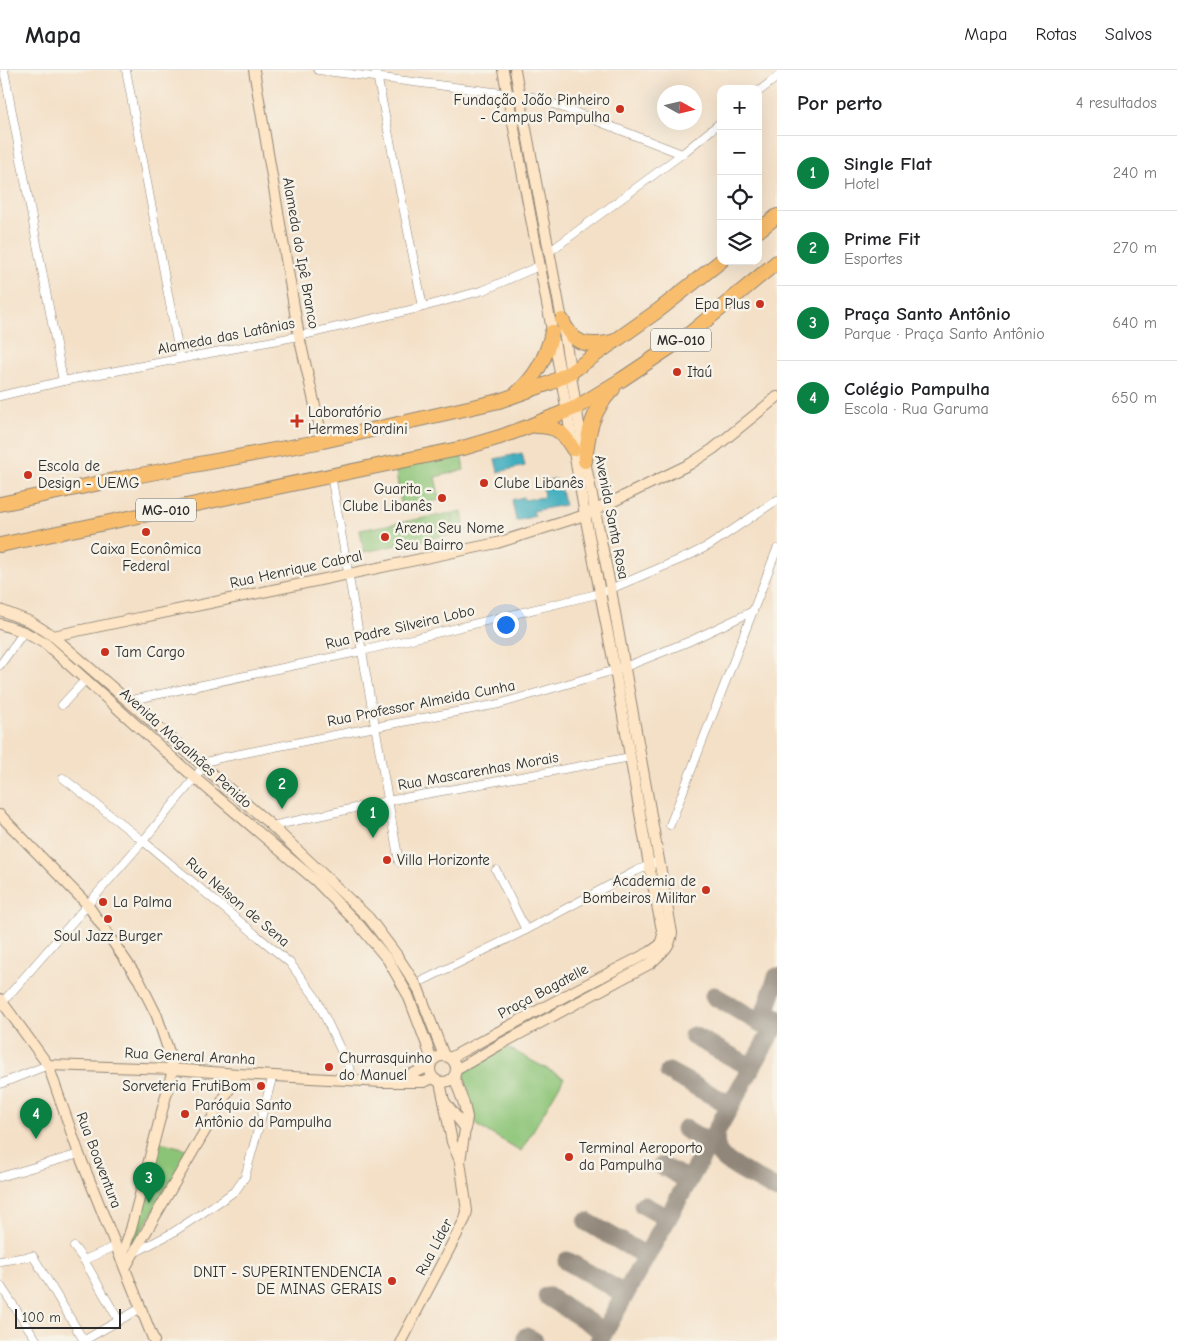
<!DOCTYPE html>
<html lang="pt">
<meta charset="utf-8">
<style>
body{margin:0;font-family:"Comic Neue",sans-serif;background:#f6f6f6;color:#202124}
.controls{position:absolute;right:15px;top:15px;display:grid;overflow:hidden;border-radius:10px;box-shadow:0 5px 20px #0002}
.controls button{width:45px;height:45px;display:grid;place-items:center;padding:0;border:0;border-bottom:1px solid #e0e0e0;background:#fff;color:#202124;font:25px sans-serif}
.compass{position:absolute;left:657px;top:15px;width:45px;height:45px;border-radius:50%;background:#fff;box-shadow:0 5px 20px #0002;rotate:98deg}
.scale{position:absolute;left:15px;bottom:12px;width:106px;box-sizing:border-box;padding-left:5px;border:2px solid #2b2b2b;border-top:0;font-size:14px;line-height:18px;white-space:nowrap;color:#2b2b2b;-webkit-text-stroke:4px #f7f3e8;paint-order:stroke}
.you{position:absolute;left:505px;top:554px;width:18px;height:18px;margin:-12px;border:4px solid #fff;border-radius:50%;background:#1a73e8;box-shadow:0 0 0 8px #1a73e833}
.badge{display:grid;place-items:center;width:32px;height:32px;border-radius:50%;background:#0b8043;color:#fff;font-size:16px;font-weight:700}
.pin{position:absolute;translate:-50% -41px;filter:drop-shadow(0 1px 2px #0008)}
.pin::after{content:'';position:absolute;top:26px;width:18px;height:15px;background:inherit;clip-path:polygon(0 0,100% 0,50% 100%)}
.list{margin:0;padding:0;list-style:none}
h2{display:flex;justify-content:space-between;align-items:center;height:65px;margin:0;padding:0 20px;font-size:21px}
h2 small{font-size:16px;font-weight:400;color:#757577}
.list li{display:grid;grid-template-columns:32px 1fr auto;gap:15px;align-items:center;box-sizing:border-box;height:75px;padding:0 20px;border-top:1px solid #e0e0e0}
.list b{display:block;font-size:19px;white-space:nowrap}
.list p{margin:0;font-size:16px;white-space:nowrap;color:#757577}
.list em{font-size:16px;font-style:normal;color:#757577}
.icon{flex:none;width:28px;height:28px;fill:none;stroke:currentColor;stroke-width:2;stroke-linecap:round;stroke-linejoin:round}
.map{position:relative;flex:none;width:777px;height:1271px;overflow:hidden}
header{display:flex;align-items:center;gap:30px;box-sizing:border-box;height:70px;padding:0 25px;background:#fff;border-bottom:1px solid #e0e0e0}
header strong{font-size:24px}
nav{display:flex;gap:28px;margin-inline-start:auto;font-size:18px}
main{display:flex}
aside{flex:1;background:#fff}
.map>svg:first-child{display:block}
.green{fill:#8cc477;stroke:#5c7851}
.water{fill:#40aebe;stroke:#366c74}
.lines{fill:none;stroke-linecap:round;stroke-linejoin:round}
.taxiway{stroke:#908679;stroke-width:19}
.street-casing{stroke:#908679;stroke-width:9}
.secondary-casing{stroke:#908679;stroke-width:12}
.highway-casing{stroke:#908679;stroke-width:16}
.street{stroke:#fff;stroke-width:8}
.secondary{stroke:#fde5c5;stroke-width:10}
.highway{stroke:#f9be6d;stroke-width:14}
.poi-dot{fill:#c8321e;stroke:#f7f3e8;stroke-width:2}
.labels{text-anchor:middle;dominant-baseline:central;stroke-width:5;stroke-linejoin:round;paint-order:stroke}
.shield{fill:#f7f3e8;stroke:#686764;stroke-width:1}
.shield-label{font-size:14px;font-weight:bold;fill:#2b2b2b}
.poi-label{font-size:15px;fill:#2b2b2b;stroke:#f7f3e8;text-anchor:start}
.street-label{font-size:15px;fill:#2b2b2b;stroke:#f7f3e8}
</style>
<header>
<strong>Mapa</strong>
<nav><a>Mapa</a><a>Rotas</a><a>Salvos</a></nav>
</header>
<main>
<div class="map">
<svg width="777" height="1271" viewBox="0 0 777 1271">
<rect width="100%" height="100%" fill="#f7f3e8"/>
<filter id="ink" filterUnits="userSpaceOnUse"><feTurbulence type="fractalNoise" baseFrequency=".02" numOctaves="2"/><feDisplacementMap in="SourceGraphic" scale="10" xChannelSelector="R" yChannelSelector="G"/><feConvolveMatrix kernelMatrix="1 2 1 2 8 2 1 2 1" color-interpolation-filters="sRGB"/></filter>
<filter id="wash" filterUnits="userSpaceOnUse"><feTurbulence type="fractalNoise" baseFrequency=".0096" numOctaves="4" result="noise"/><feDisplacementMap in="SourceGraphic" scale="20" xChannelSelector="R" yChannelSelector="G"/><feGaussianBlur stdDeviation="1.12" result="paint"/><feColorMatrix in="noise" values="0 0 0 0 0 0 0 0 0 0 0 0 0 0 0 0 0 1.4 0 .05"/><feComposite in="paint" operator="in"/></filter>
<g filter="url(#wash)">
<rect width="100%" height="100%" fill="#f4e0c7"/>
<g class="green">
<polygon points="461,383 464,400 435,407 440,430 402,438 395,397"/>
<polygon points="462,441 465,461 455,463 452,443"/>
<polygon points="451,443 454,464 364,482 360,460"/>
<polygon points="501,974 564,1008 521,1081 476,1055 460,1006 463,995"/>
<polygon points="157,1071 190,1080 126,1186"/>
</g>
<g class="water">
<polygon points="522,383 525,396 498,402 495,389"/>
<polygon points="554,409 558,411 565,435 533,441 535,446 516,451 512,430 523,427 524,430 544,427 542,412"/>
</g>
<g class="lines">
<g class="taxiway">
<polyline points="777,907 765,943 777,949"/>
<polyline points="714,926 773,960"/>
<polyline points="693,966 751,997"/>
<polyline points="669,1002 730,1035"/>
<polyline points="685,1059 709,1073"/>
<path d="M716,1060C715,1068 714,1076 719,1083C725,1094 764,1112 777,1120"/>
<polyline points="662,1096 688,1110"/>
<polyline points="643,1135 667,1148"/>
<polyline points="587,1152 646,1186"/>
<polyline points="567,1191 625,1224"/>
<polyline points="547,1226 604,1262"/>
<polyline points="526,1267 534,1271"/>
<polyline points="599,1271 777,952"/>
</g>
</g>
</g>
<g filter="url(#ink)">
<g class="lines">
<defs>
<g id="street">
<polyline points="4,0 63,311"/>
<polyline points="126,0 180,288"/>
<polyline points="318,0 533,27 546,31 682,84"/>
<polyline points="376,0 423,237"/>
<polyline points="758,22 777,7"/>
<polyline points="549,182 682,84 721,52"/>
<polyline points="0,326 63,311 299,266 423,237 484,220 539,196"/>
<polyline points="331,405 399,792"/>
<polyline points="0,595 24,562"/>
<polyline points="127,631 362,581 601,523 688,486 710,475 777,430"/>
<polyline points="62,635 86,609"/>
<polyline points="63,708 143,771 290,893 316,928 355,1010"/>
<polyline points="670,755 777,479"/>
<polyline points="272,756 387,731 631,687"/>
<polyline points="496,800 526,860"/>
<polyline points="424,910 526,860 636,801 654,793"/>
<polyline points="2,933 143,771 195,708 203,696 210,691 220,688 375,657 499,634 625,597 690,571 753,541"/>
<polyline points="0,1014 48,995"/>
<polyline points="0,1107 79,1084"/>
<polyline points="74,1177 84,1190 119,1251"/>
<polyline points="134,1183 172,1163 225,1128 236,1120 245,1107 273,1005"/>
<polyline points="84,1190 116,1176"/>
<polyline points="0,1191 33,1186 84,1271"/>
<polyline points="0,1215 37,1271"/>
<polyline points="83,1271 141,1238"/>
</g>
<g id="secondary">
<polyline points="254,0 299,266 323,371"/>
<polyline points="0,540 31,552 53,566 272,756 369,848 396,884 418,918 444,986"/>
<polyline points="0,554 24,562 46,574 195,708 316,811 359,855 388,890 408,925 427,975 432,992"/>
<polyline points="53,566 497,473 585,445 690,394 713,379 777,327"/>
<polyline points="0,745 87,834 139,910 157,946 170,985 173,999 131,1159 121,1189"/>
<polyline points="0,929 48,995 79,1084 154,1271"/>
<circle cx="443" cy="999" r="13"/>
<polyline points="450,988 578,919 650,882 660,875 663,865 649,795 615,600 585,445 561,308 503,0"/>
<polyline points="48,995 173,999 238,1004 382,1012 424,1012 433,1008"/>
<path d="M456,1000L501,974L651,893C661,883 670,878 672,863L611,520L585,391L562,250L515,0"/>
<polyline points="398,1008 410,1005 430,996"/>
<polyline points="440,1012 444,1031 466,1059"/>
<polyline points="444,1031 452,1072 460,1091"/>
<polyline points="125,1198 238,1004"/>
<polyline points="401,1271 465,1149 467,1141 460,1091 467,1047 464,1034 454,1007"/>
</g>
<g id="highway">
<polyline points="758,161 777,146"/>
<path d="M562,250C573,275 587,277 612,272"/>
<path d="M517,323C536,307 547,286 552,262"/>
<path d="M536,356C557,356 563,362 573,379"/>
<path d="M585,391C588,362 592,340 613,319"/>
<polyline points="0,434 124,408 323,371 499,331 550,313 571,302 659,240 721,191"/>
<polyline points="0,475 463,378 500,367 530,356 577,337 621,310 687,266 777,192"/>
</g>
</defs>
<use href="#street" class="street-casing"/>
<use href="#secondary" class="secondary-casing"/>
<use href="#highway" class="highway-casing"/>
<use href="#street" class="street"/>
<use href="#secondary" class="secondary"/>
<use href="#highway" class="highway"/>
</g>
</g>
<g class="poi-dot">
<circle cx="620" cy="39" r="5"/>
<circle cx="760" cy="234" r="5"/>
<circle cx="677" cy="302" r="5"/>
<path d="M294.5 343.5h5v5h5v5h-5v5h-5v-5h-5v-5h5z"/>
<circle cx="28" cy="405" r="5"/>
<circle cx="484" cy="413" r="5"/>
<circle cx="442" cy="428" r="5"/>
<circle cx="146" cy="462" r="5"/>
<circle cx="385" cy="467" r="5"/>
<circle cx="105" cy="582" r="5"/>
<circle cx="387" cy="790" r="5"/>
<circle cx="706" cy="820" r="5"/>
<circle cx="103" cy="832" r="5"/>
<circle cx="108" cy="849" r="5"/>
<circle cx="329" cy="997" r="5"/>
<circle cx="261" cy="1016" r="5"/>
<circle cx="185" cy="1044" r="5"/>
<circle cx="569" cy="1087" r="5"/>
<circle cx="392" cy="1211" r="5"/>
</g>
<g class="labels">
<g class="shield">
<rect x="651" y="258.5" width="60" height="23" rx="4"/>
<rect x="136" y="428.5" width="60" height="23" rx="4"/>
</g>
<g class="shield-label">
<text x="681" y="270">MG-010</text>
<text x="166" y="440">MG-010</text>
</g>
<g class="poi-label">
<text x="610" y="30" text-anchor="end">Fundação João Pinheiro<tspan x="610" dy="17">- Campus Pampulha</tspan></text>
<text x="750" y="234" text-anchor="end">Epa Plus</text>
<text x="687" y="302">Itaú</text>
<text x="308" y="342">Laboratório<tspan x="308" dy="17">Hermes Pardini</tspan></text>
<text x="38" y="396">Escola de<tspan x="38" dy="17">Design - UEMG</tspan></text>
<text x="494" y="413">Clube Libanês</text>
<text x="432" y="419" text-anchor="end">Guarita -<tspan x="432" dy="17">Clube Libanês</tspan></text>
<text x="395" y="458">Arena Seu Nome<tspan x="395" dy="17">Seu Bairro</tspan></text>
<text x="146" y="479" text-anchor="middle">Caixa Econômica<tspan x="146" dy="17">Federal</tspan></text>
<text x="115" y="582">Tam Cargo</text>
<text x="397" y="790">Villa Horizonte</text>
<text x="696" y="811" text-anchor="end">Academia de<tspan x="696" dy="17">Bombeiros Militar</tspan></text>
<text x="113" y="832">La Palma</text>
<text x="108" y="866" text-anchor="middle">Soul Jazz Burger</text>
<text x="339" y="988">Churrasquinho<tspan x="339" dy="17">do Manuel</tspan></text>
<text x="251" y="1016" text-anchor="end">Sorveteria FrutiBom</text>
<text x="195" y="1035">Paróquia Santo<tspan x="195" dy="17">Antônio da Pampulha</tspan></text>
<text x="579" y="1078">Terminal Aeroporto<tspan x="579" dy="17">da Pampulha</tspan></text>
<text x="382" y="1202" text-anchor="end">DNIT - SUPERINTENDENCIA<tspan x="382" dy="17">DE MINAS GERAIS</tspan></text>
</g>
<g class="street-label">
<text transform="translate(301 183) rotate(80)">Alameda do Ipê Branco</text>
<text transform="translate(226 266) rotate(-11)">Alameda das Latânias</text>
<text transform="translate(612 447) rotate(79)">Avenida Santa Rosa</text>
<text transform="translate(296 499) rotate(-12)">Rua Henrique Cabral</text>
<text transform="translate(400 557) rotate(-13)">Rua Padre Silveira Lobo</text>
<text transform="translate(421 633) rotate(-11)">Rua Professor Almeida Cunha</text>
<text transform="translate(186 678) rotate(42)">Avenida Magalhães Penido</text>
<text transform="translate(478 701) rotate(-10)">Rua Mascarenhas Morais</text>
<text transform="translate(238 832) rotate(40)">Rua Nelson de Sena</text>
<text transform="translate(543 921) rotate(-28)">Praça Bagatelle</text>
<text transform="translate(190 986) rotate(3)">Rua General Aranha</text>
<text transform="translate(99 1090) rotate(69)">Rua Boaventura</text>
<text transform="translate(434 1177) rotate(-62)">Rua Líder</text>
</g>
</g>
</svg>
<div class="controls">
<button>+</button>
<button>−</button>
<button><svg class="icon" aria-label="locate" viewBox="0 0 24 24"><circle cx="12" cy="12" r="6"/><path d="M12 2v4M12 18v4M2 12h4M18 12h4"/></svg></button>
<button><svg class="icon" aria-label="layers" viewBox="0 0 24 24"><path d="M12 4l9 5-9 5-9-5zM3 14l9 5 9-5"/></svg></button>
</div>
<svg class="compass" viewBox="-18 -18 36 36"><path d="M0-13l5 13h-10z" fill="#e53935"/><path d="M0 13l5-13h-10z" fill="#757577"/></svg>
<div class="scale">100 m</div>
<div class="you"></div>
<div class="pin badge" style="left:373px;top:768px">1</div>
<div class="pin badge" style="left:282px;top:739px">2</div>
<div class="pin badge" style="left:149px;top:1133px">3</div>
<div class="pin badge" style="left:36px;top:1069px">4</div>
</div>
<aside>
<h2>Por perto<small>4 resultados</small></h2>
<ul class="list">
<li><span class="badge">1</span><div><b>Single Flat</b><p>Hotel</p></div><em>240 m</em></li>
<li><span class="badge">2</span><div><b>Prime Fit</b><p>Esportes</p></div><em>270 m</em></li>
<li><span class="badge">3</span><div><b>Praça Santo Antônio</b><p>Parque · Praça Santo Antônio</p></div><em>640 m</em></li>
<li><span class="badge">4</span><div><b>Colégio Pampulha</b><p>Escola · Rua Garuma</p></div><em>650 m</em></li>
</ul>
</aside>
</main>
